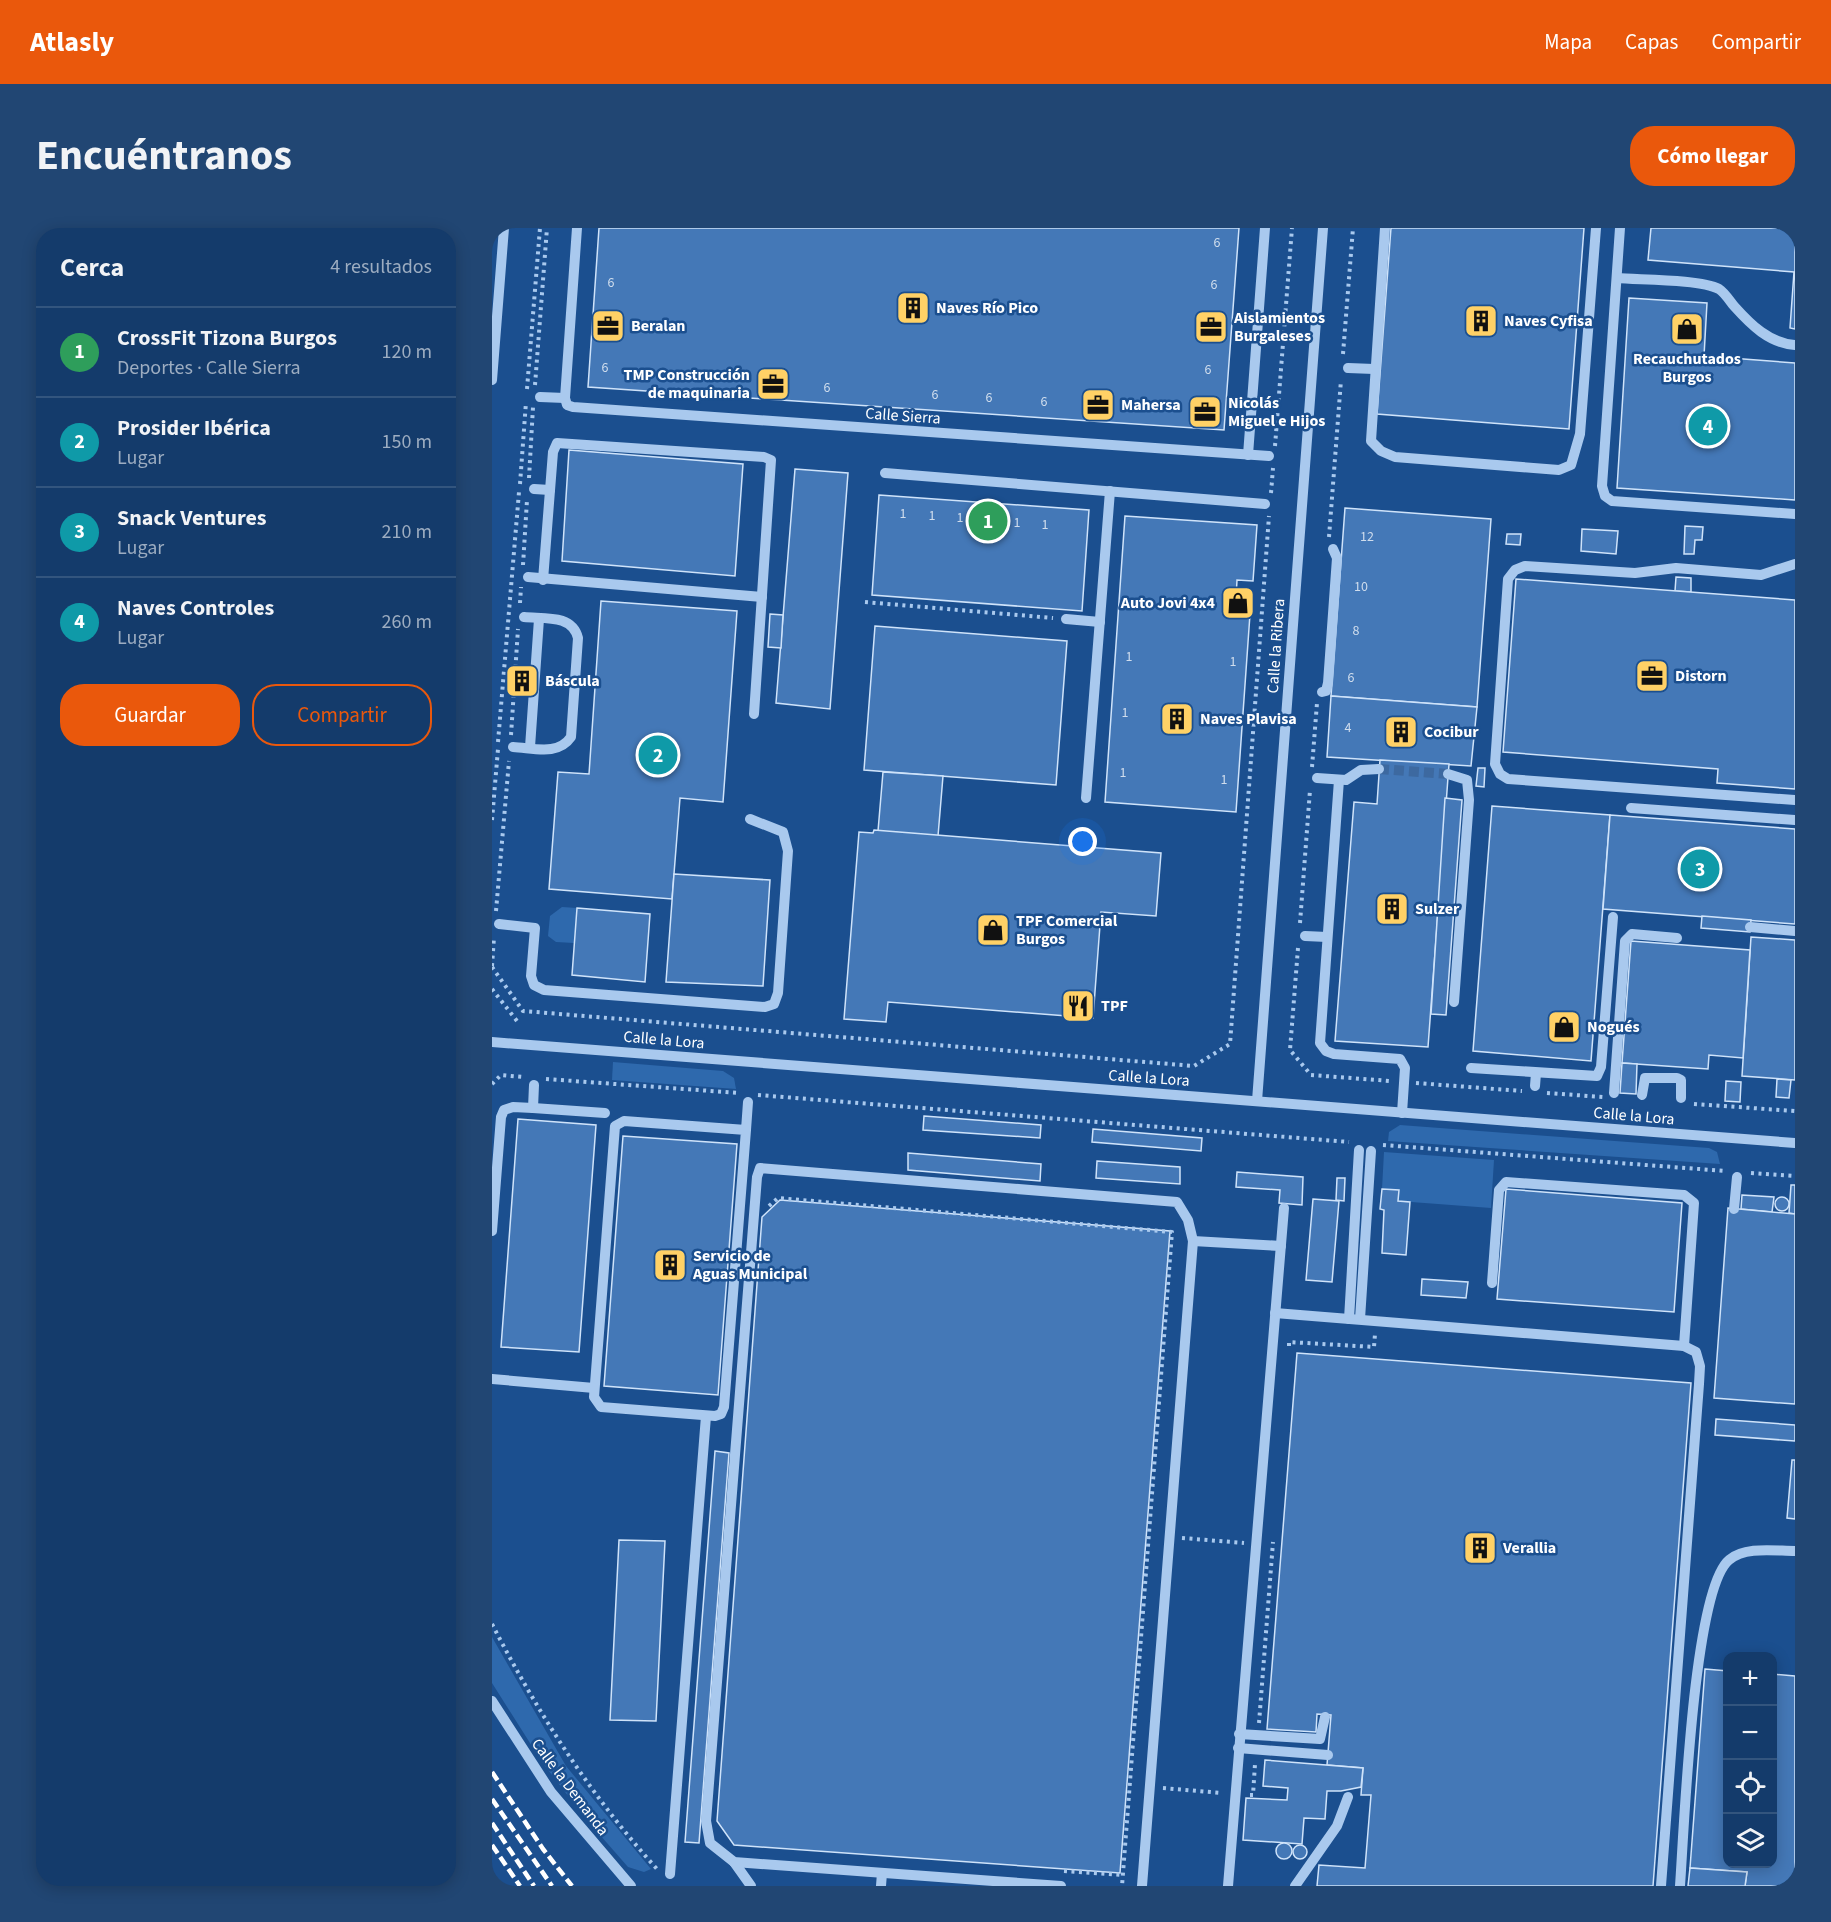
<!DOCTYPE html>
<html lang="es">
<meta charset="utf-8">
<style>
body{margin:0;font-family:"Source Sans 3",sans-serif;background:#214673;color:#f1f3f6}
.controls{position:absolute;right:18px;bottom:18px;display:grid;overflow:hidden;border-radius:12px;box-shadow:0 3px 15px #0003}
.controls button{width:54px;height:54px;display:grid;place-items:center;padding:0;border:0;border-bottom:2px solid #33557e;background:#143b6b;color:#f1f3f6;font:30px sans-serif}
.you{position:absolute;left:591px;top:614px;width:21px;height:21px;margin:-15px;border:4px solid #fff;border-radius:50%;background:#1a73e8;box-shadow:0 0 0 9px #1a73e833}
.badge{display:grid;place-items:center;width:39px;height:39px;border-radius:50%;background:#ea580c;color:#fff;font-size:20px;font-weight:700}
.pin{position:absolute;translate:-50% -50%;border:3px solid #fff;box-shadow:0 2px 6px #0006}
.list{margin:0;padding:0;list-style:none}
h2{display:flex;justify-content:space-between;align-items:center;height:78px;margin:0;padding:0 24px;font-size:26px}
h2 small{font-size:20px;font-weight:400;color:#9dadc1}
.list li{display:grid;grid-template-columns:39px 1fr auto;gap:18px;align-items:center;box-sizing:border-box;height:90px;padding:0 24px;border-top:2px solid #33557e}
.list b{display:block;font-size:22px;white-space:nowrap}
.list p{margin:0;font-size:20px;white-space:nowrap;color:#9dadc1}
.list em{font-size:20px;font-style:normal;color:#9dadc1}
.actions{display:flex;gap:12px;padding:18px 24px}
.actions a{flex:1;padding:14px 0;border:2px solid #ea580c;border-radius:24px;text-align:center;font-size:21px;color:#ea580c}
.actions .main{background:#ea580c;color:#fff}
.icon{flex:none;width:33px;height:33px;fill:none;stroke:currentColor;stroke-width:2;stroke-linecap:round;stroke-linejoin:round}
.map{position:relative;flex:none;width:1303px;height:1658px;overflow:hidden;border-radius:24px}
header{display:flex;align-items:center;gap:36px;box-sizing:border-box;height:84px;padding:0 30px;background:#ea580c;color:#fff}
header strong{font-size:28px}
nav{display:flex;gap:33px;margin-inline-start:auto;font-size:21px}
.intro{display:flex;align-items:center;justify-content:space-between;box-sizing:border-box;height:144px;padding:0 36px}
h1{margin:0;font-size:42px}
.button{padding:15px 27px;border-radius:24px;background:#ea580c;color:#fff;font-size:21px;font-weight:700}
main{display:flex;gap:36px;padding:0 36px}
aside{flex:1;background:#143b6b;border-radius:24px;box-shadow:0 3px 15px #0003}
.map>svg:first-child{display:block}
.green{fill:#2e69ad}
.building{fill:#4478b7;stroke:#cfe3fa;stroke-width:1.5}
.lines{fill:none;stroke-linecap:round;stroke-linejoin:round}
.minor-tunnel{stroke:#3d69a0;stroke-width:10;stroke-dasharray:10 5;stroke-linecap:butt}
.path{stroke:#a9c9ee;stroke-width:4;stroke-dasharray:3 4.5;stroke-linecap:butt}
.minor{stroke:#a9c9ee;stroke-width:10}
.rail{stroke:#fff;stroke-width:4.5;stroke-dasharray:10 4.5;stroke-linecap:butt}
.labels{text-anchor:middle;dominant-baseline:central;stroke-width:5;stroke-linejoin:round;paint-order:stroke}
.number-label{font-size:14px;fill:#d0dded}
.poi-label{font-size:16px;font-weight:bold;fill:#fff;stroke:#1b4f8f;text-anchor:start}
.street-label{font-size:16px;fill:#fff;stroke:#1b4f8f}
</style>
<header>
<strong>Atlasly</strong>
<nav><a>Mapa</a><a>Capas</a><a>Compartir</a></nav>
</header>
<div class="intro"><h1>Encuéntranos</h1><a class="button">Cómo llegar</a></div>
<main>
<aside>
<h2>Cerca<small>4 resultados</small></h2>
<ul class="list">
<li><span class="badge" style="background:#2e9e5b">1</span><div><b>CrossFit Tizona Burgos</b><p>Deportes · Calle Sierra</p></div><em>120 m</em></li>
<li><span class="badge" style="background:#0f9aa8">2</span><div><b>Prosider Ibérica</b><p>Lugar</p></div><em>150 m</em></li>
<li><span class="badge" style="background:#0f9aa8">3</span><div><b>Snack Ventures</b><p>Lugar</p></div><em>210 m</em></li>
<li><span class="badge" style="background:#0f9aa8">4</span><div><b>Naves Controles</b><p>Lugar</p></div><em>260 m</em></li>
</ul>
<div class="actions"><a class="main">Guardar</a><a>Compartir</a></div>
</aside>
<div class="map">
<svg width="1303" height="1658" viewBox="0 0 1303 1658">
<rect width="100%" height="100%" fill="#1b4f8f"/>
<g class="green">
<polygon points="70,679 85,680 82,715 64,714 56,708 58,688"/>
<polygon points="121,834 231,843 242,850 244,861 120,852"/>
<polygon points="908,897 1217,920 1225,924 1228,936 896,913 897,904"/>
<polygon points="892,924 1002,932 999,980 906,973 906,962 890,961"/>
<polygon points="0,1409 74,1538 159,1641 152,1644 136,1639 94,1591 50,1534 0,1455"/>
</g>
<g class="building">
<polygon points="107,0 747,0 732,202 96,159"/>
<polygon points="899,0 1092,0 1077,201 885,186"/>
<polygon points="1159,0 1303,0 1303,101 1298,100 1302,44 1156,32"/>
<polygon points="1137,70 1215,75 1212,128 1303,135 1303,272 1125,260"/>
<polygon points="77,222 251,236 243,348 70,333"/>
<polygon points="303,241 356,245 338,481 284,475"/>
<polygon points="387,267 597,282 590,383 380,367"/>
<polygon points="853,280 999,291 985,479 839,468"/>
<polygon points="633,288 765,297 761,353 745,352 744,371 759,372 744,584 613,574"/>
<polygon points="1193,298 1211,299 1210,312 1203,312 1202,326 1192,326"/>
<polygon points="1090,301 1126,303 1124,326 1089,323"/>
<polygon points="1015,306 1029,306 1028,317 1014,316"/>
<polygon points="1184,349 1199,350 1199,364 1183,363"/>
<polygon points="1024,351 1303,372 1303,561 1225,555 1226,541 1011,524"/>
<polygon points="109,373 245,383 231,574 188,570 180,671 57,661 66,544 97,546"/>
<polygon points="278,386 291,387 289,420 276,419"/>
<polygon points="383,398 575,413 564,557 372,542"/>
<circle cx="30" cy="453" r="6"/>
<polygon points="839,468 985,479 979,538 835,529"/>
<polygon points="888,532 957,536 936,819 843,813 862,574 885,576"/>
<polygon points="986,540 993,540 992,559 984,558"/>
<polygon points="391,544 451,548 446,608 386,603"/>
<polygon points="953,570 970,572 954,787 939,786"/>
<polygon points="1000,578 1118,587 1099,833 981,823"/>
<polygon points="1118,587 1303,601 1303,696 1111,681"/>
<polygon points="382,602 669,625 664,688 609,684 601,790 396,774 394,794 352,791 367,604 381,605"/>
<polygon points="182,646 278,652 271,758 174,754"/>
<polygon points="85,680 158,686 153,754 80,747"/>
<polygon points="1210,688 1259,692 1258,704 1209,700"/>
<polygon points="1259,709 1303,712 1303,852 1250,848"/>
<polygon points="1139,713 1258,722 1251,830 1217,827 1216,841 1130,835"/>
<polygon points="1130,835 1145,836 1144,866 1128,865"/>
<polygon points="1285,851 1299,852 1297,870 1284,869"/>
<polygon points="1234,853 1249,854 1248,874 1233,873"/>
<polygon points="432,888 549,897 548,910 431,902"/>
<polygon points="26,891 104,897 87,1124 9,1119"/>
<polygon points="601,901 710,910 709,923 600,914"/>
<polygon points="131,908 245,916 226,1167 112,1158"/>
<polygon points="416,925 549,936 548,953 416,942"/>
<polygon points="605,933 688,939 688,956 604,950"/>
<polygon points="745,944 811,949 810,977 787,975 788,962 744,959"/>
<polygon points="845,950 853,950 852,973 844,972"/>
<polygon points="1299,957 1303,957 1303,986 1297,985"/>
<polygon points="890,961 907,962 906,973 918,974 914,1027 890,1025 892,982 888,981"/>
<polygon points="1014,961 1190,975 1182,1084 1005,1071"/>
<polygon points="1250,967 1282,969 1280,984 1249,981"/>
<circle cx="1290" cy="976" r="7"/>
<polygon points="821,971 847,973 840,1054 814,1052"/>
<polygon points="288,972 678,1003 628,1645 242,1617 225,1593 270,989"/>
<polygon points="1236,980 1303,986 1303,1176 1222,1170"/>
<polygon points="930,1051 976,1054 974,1070 929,1067"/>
<polygon points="805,1125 1199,1155 1161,1658 825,1658 827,1637 873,1640 879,1567 869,1567 871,1540 835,1537 839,1487 825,1486 824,1504 775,1501"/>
<polygon points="1224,1191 1303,1197 1303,1213 1223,1207"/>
<polygon points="223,1223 237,1225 207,1615 193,1614"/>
<polygon points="1300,1232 1303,1232 1303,1291 1295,1290"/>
<polygon points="127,1312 173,1313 164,1493 118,1492"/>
<polygon points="1213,1441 1236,1443 1236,1636 1280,1636 1280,1446 1303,1448 1303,1658 1253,1658 1255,1644 1198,1640"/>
<polygon points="773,1532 871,1540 869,1559 849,1563 835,1563 833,1591 812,1590 810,1616 751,1612 754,1570 795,1572 796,1560 771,1558"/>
<circle cx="792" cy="1623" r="8"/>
<circle cx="808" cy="1624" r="7"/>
<polygon points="1198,1640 1255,1644 1253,1658 1196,1658"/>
</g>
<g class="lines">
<polyline class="minor-tunnel" points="887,541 956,546"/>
<g class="path">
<polyline points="851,126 861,0"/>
<polyline points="43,157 55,0"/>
<polyline points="35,161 48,0"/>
<polyline points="783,218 800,0"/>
<polyline points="37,250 41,179"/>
<polyline points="28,256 34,174"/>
<polyline points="779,265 781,240"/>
<polyline points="837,309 849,152"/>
<polyline points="31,337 35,272"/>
<polyline points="373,374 561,390"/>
<polyline points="28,375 29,359"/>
<polyline points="19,507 26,401"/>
<polyline points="6,514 27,264"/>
<polyline points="820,539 825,475"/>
<polyline points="0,592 6,521"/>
<polyline points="4,683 17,533"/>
<polyline points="808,695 818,562"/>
<polyline points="806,720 798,822 819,847 898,853"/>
<polyline points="0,738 2,709"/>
<polyline points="0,739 31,783 702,838 738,816 777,288"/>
<polyline points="0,761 25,793"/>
<polyline points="54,851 247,865"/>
<polyline points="924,855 1030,863"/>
<polyline points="0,856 9,847 31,849"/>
<polyline points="1055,865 1111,869"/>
<polyline points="266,867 857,914"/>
<polyline points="1202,876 1303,883"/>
<polyline points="891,917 1233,943"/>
<polyline points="1259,945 1303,948"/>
<polyline points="277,978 286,970 680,1004 630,1658"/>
<polyline points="797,1118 797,1114 882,1119 883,1106"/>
<polyline points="690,1310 752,1315"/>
<path d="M0,1396C46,1485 98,1567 165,1641"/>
<polyline points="767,1495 781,1314"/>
<polyline points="671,1560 730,1565"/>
<polyline points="758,1567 761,1567 763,1536"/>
<polyline points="572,1643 631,1647"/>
</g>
<g class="minor">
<polyline points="893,0 879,213 889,223 903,229 1067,242 1079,237 1088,206 1104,0"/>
<polyline points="1128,0 1110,258 1113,268 1120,273 1303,286"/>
<path d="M1125,50C1148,52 1208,51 1227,61C1232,64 1238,73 1242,78C1259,97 1277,115 1303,117"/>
<polyline points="856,140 882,141"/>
<polyline points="0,152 12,0"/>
<polyline points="48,169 73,170"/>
<polyline points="73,170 75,177 81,179 777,228"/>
<polyline points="73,170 85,0"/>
<polyline points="756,227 773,0"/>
<polyline points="393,245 773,276"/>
<polyline points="42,261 58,262"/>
<polyline points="1303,336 1269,347 1184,340 1143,345 1033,338 1023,342 1016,351 1003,536 1008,546 1016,551 1303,572"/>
<polyline points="36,349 270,369"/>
<polyline points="51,352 61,224 65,215 272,229 279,232 262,486"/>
<polyline points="574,391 608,394"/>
<polyline points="830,464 834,463 836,455 845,330 841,321"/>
<path d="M21,519C42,520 66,528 79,509L86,410C80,386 52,391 32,389"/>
<polyline points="38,519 47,391"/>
<polyline points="956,546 975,552 977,572 962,774"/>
<polyline points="825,550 854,552 869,542 887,541"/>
<polyline points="847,552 828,815 834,823 842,826 908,831 913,840 910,885"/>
<polyline points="594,570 618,263"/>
<polyline points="1139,580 1303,592"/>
<polyline points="7,696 43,700 39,748 42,757 52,762 273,779 282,776 286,765 296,623 291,604 258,591"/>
<polyline points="1258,699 1303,703"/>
<polyline points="813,708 835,709"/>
<polyline points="0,814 1303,915"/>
<polyline points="979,840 1105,848 1109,839 1121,689"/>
<polyline points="1043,858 1044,845"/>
<polyline points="1122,865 1133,713 1140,706 1185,710"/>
<polyline points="1150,867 1153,850 1185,850 1189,852 1189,870"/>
<polyline points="765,873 831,0"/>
<polyline points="41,880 113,885"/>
<polyline points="254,902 132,893 123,898 102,1169 109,1179 223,1188 229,1186 232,1179 254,902 256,874"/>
<polyline points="1242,981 1245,949"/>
<polyline points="0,1003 9,889 12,882 21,879 41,880 42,857"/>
<polyline points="701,1013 789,1018"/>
<polyline points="1000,1055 1007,962 1014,954 1192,967 1202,975 1192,1118"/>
<polyline points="783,1085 1192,1118 1204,1124 1208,1138 1207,1156 1169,1658"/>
<polyline points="857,1091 867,922"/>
<polyline points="868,1091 879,923"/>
<polyline points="0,1151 102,1160"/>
<polyline points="0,1473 59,1564 139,1658"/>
<polyline points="747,1506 828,1511 833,1489"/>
<polyline points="746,1520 836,1527"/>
<polyline points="242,1634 259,1658"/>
<polyline points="178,1646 214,1188"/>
<polyline points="389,1658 390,1645"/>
<polyline points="569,1658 242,1634 218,1615 214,1593 265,949 268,940 685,974 696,992 701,1013 650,1658"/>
<polyline points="736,1658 792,980"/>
<polyline points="803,1658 845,1598 856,1569"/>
<path d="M1188,1658C1192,1603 1201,1362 1237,1332C1253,1318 1283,1323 1303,1323"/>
</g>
<g class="rail">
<polyline points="0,1544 51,1621 80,1658"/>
<polyline points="0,1571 60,1658"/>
<polyline points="0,1595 42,1658"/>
<polyline points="0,1617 28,1658"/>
</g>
</g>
<defs>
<symbol id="building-square" viewBox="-11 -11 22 22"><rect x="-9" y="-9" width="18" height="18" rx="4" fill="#ffd166" stroke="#1b4f8f"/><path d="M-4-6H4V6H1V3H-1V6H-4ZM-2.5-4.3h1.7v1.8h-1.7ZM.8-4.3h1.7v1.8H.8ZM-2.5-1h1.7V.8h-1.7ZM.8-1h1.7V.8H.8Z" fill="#111"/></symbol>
<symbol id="office-square" viewBox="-11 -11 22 22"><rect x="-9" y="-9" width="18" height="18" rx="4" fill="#ffd166" stroke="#1b4f8f"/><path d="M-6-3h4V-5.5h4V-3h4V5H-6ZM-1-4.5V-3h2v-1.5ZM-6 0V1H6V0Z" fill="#111"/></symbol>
<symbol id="shop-square" viewBox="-11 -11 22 22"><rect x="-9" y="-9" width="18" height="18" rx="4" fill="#ffd166" stroke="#1b4f8f"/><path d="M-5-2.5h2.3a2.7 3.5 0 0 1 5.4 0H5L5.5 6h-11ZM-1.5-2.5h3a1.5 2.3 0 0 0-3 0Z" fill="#111"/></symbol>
<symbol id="restaurant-square" viewBox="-11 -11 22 22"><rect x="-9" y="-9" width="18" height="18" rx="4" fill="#ffd166" stroke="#1b4f8f"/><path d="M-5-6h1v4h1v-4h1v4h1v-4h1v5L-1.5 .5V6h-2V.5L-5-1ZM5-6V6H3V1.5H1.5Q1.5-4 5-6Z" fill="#111"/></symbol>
</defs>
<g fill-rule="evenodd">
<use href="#building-square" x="402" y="61" width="38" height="38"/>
<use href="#building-square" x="970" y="74" width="38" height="38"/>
<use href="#office-square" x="97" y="79" width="38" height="38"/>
<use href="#office-square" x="700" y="80" width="38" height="38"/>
<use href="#shop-square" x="1176" y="82" width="38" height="38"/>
<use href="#office-square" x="262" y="137" width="38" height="38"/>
<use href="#office-square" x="587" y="158" width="38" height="38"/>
<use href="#office-square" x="694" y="165" width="38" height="38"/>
<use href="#shop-square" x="727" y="356" width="38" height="38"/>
<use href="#office-square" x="1141" y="429" width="38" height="38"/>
<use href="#building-square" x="11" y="434" width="38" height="38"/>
<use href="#building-square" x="666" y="472" width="38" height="38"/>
<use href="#building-square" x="890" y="485" width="38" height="38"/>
<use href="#building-square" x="881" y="662" width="38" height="38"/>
<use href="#shop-square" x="482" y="683" width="38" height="38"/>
<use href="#restaurant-square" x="567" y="759" width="38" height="38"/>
<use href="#shop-square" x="1053" y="780" width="38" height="38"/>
<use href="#building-square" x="159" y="1018" width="38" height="38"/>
<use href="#building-square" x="969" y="1301" width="38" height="38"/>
</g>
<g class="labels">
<g class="number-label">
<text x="725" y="15">6</text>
<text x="119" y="55">6</text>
<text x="722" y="57">6</text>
<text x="113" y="140">6</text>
<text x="716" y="142">6</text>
<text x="335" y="160">6</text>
<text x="443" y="167">6</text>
<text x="497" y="170">6</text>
<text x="552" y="174">6</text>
<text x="411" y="286">1</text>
<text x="440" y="288">1</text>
<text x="468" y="290">1</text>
<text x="525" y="295">1</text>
<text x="553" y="297">1</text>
<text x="875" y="309">12</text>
<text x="869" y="359">10</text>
<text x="864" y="403">8</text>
<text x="637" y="429">1</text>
<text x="741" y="434">1</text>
<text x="859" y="450">6</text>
<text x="633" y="485">1</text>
<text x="856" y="500">4</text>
<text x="631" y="545">1</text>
<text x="732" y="552">1</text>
</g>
<g class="poi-label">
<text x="444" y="80">Naves Río Pico</text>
<text x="742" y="90">Aislamientos<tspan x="742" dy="18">Burgaleses</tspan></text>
<text x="1012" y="93">Naves Cyfisa</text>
<text x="139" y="98">Beralan</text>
<text x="1195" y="131" text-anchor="middle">Recauchutados<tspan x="1195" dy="18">Burgos</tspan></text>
<text x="258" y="147" text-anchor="end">TMP Construcción<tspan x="258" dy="18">de maquinaria</tspan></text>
<text x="736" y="175">Nicolás<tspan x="736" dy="18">Miguel e Hijos</tspan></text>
<text x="629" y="177">Mahersa</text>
<text x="723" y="375" text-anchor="end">Auto Jovi 4x4</text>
<text x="1183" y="448">Distorn</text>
<text x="53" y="453">Báscula</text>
<text x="708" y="491">Naves Plavisa</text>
<text x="932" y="504">Cocibur</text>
<text x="923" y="681">Sulzer</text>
<text x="524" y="693">TPF Comercial<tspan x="524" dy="18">Burgos</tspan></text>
<text x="609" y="778">TPF</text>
<text x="1095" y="799">Nogués</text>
<text x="201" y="1028">Servicio de<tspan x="201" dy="18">Aguas Municipal</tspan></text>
<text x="1011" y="1320">Verallia</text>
</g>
<g class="street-label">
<text transform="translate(411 188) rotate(4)">Calle Sierra</text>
<text transform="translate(784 418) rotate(-86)">Calle la Ribera</text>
<text transform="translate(172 812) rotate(5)">Calle la Lora</text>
<text transform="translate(657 850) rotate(4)">Calle la Lora</text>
<text transform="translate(1142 888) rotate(5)">Calle la Lora</text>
<text transform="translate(78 1559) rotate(53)">Calle la Demanda</text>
</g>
</g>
</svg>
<div class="controls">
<button>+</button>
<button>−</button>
<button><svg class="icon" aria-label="locate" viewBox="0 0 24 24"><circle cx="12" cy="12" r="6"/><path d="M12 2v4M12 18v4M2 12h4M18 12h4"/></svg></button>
<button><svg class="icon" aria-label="layers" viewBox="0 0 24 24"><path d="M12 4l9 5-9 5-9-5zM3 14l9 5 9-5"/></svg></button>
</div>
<div class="you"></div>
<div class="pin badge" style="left:496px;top:293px;background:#2e9e5b">1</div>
<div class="pin badge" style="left:166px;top:527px;background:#0f9aa8">2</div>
<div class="pin badge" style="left:1208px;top:641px;background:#0f9aa8">3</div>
<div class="pin badge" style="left:1216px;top:198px;background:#0f9aa8">4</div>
</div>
</main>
